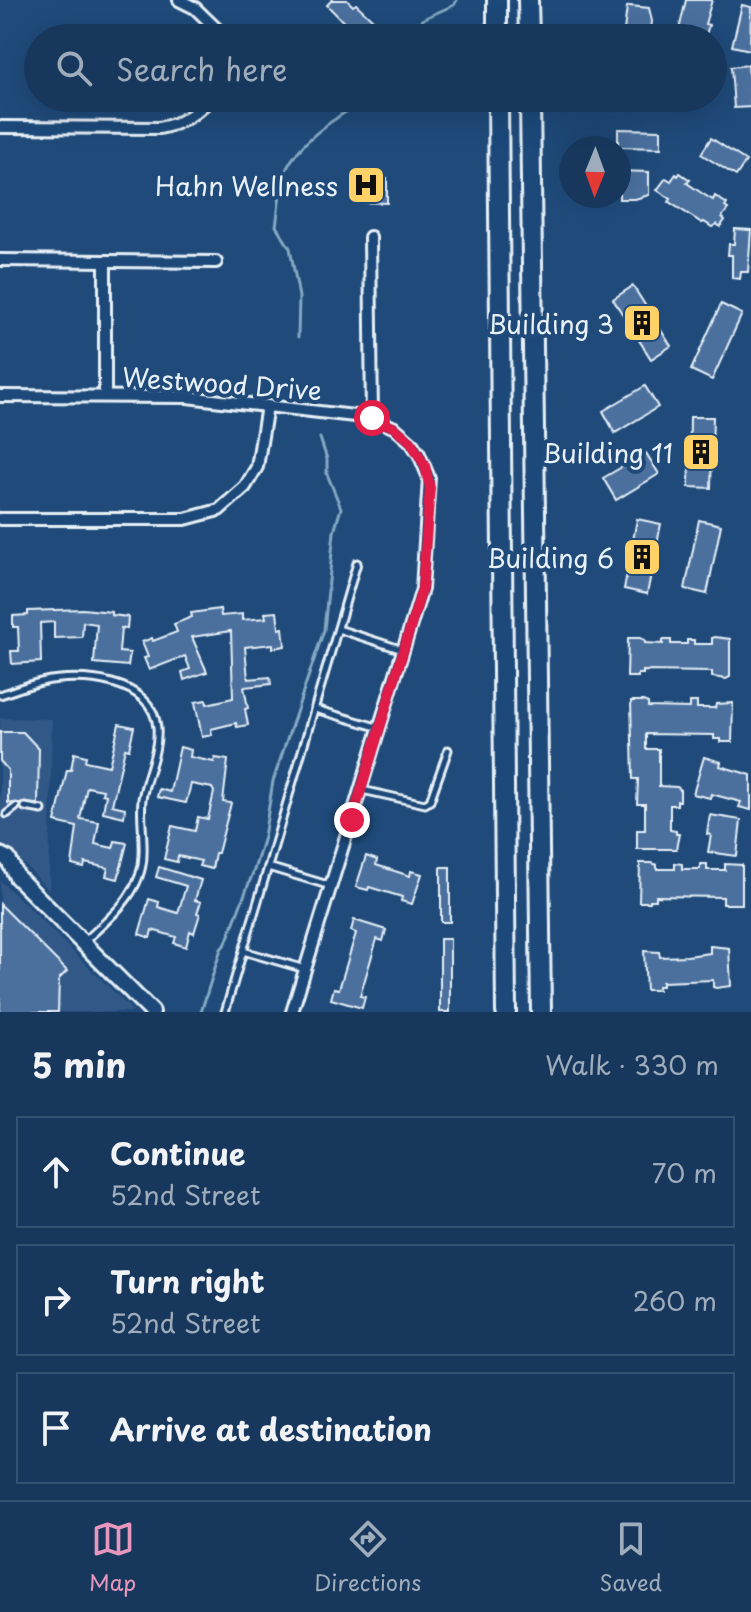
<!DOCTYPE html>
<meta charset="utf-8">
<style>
body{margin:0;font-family:"Playpen Sans",sans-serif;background:#203f62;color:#f1f3f6}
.compass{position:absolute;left:559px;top:136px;width:72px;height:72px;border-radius:50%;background:#17385c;box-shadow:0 8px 32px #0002;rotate:181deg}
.stop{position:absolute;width:24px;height:24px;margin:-18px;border:6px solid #e11d48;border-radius:50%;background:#fff}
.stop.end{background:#e11d48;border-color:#fff;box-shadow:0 2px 8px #0008}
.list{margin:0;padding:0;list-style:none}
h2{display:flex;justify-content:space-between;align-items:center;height:104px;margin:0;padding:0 32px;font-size:34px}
h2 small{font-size:26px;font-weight:400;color:#9eacbb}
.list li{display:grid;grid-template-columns:52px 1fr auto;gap:24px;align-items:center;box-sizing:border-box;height:112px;margin:0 16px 16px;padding:0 16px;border:2px solid #365272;border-radius:0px}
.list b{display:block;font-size:30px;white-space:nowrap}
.list p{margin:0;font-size:26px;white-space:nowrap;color:#9eacbb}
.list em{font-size:26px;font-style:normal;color:#9eacbb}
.icon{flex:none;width:44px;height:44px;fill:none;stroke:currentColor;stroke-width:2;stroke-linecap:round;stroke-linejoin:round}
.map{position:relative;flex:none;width:751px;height:1012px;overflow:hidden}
.search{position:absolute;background:#17385c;box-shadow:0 8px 32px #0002;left:24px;right:24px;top:24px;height:88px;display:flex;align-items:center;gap:20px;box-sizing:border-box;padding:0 28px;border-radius:44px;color:#9eacbb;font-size:30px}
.sheet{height:488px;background:#17385c}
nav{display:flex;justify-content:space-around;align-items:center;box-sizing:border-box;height:112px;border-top:2px solid #365272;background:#17385c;font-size:22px;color:#9eacbb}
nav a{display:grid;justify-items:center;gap:4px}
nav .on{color:#e797bd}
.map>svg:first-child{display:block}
.built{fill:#305887}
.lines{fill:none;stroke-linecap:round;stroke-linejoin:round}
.stream{stroke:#84a9c3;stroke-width:3}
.building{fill:#4b6f9e;stroke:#e8f1f8;stroke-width:2}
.lane-casing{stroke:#e8f1f8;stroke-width:11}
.street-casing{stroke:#e8f1f8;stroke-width:16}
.secondary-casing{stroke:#e8f1f8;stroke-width:20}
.highway-casing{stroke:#e8f1f8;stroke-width:24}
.lane{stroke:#1f4a7a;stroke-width:5}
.street{stroke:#1f4a7a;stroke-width:10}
.secondary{stroke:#1f4a7a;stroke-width:14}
.highway{stroke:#1f4a7a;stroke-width:18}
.route{stroke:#e11d48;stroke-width:10}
.labels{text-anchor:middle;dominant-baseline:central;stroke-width:8;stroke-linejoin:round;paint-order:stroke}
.poi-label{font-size:26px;fill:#e8f1f8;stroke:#1f4a7a;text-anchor:end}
.street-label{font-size:26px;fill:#e8f1f8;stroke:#1f4a7a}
</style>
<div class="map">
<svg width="751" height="1012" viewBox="0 0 751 1012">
<rect width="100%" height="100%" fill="#1f4a7a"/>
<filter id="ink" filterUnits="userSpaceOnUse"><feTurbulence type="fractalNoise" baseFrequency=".0125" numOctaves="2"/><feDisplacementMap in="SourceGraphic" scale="16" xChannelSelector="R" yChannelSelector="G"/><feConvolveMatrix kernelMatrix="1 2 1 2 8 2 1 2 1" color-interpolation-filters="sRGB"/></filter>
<g filter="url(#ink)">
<g class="built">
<polygon points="0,718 52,719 49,890 25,865 0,848"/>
<polygon points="0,881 18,897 134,1012 0,1012"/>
</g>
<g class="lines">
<g class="stream">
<polyline points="403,38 425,18 454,5 457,0"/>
<path d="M298,337L299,297L290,248L276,226C279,208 279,187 286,170C301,138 340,114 370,98"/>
<polyline points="201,1012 221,949 226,943 254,870 264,837 273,781 324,630 334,532 341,508 327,474 327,459 320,438"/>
</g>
</g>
<g class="building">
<polygon points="332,0 347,0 353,6 356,4 373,20 369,25 372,28 365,35 361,32 357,36 327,5"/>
<polygon points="686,0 712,0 705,24 709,25 705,38 680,38 681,35 678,34"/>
<polygon points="742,5 751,7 750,50 732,46"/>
<polygon points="630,6 649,8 652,21 650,38 623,38 627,7"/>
<polygon points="748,65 751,107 734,108 731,67"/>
<polygon points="632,98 672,98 668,107 632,105"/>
<polygon points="618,129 661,130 661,148 618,147"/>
<polygon points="711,138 746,161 736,176 701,154"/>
<polygon points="619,171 649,172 649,195 635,199 619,199"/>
<polygon points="368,173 380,174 380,178 387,178 387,203 357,202 360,177 368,177"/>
<polygon points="680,173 690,180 687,183 703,194 713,200 715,196 727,204 725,207 728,209 722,217 725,220 720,227 717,224 712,227 704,222 702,223 669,202 671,199 657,190 666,178 671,181 676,174 678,176"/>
<polygon points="735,229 751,230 748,272 741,272 740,279 732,278 732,255 728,255 729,244 734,244"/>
<polygon points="633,286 671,346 651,359 613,299"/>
<polygon points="721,304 742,314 712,380 691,370"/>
<polygon points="645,386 658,407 615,433 603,411"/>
<polygon points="690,417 713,417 711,488 689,487"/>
<polygon points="646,453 659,474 616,500 603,478"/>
<polygon points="637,519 661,524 647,594 624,589"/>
<polygon points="699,520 721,525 707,594 685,589"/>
<polygon points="83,609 111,612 111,615 128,617 127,629 121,628 119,652 130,653 128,666 94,663 97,624 83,622 82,637 54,638 54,622 40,623 41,662 12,664 11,651 19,651 18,627 13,627 13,616 28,615 28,611"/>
<polygon points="220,609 221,616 242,614 242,620 266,618 265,613 277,612 279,629 283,628 285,646 273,648 273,644 245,647 248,679 270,677 271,684 244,687 248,708 245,709 248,725 237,727 236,723 211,729 212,735 202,737 195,702 206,700 207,704 233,698 231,631 192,637 207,672 184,680 182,672 190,669 185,656 149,670 144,658 148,657 142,642 152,638 153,641 177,632 174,624 192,617 191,613"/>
<polygon points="715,637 730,639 730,677 726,679 712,677 712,672 643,671 643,674 638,674 638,677 627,677 628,638 640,638 645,640 645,643 663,644 663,640 671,640 671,644 687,644 687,640 694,640 694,644 712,644 712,638"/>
<polygon points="631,701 643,701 648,703 648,707 690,708 690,702 697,702 697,708 715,708 716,704 733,703 732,742 720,742 720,739 714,739 714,735 646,734 646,749 659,749 659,786 677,787 680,789 680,801 677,801 677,805 670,805 670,830 676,831 676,834 679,834 676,849 637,849 637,830 645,830 645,804 637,804 638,779 633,779"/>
<polygon points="119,724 134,727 129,749 125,748 112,805 125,808 124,817 103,812 106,795 102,794 103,790 87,787 80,819 99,822 95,844 113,848 115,841 127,843 118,879 106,876 108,868 85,863 84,868 72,865 77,827 55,822 67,770 71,770 74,753 86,756 85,761 109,766"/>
<polygon points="0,732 23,732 39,749 38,804 8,803 8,770 0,761"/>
<polygon points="180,747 191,750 190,757 214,762 215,758 228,760 223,802 231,803 218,853 215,853 212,869 199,866 201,861 178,856 177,862 164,859 172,826 195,831 198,817 208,819 214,792 212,788 191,784 186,803 157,797 159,789 170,792"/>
<polygon points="704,757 721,762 720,766 751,775 751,810 739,807 741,802 711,794 710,798 693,794"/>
<polygon points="710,815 741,820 737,856 708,852 711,835 707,834"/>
<polygon points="366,856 377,860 376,865 410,876 411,871 422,874 412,904 401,901 402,897 369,887 368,890 356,887"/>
<polygon points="640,863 652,863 657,865 657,869 675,869 675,863 682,864 682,869 700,869 700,864 707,864 707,870 725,870 725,864 742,865 742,904 723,904 723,897 656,896 656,900 650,900 650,902 639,902"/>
<polygon points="159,867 201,880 195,900 201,902 197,913 200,914 194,933 190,931 186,947 174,943 176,937 152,930 150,938 139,934 149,899 159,902 158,907 178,913 186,886 156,877"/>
<rect x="441" y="867" width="9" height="55"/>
<polygon points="0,904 67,971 59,979 58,1012 0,1012"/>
<polygon points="354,920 386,930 383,941 377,939 360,996 365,997 362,1008 331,999 334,988 339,989 356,933 351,931"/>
<rect x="440" y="939" width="10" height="73"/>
<polygon points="710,946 729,948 731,986 716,988 713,987 713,980 662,982 662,986 658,986 658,990 646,990 644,951 659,952 660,957 687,956 710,953"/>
</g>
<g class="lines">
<defs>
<g id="lane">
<polyline points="338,629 403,650"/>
<path d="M0,695C13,691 27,685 41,682C79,673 153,678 157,728C159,752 146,775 142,799C140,818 144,836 143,854C143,893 109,918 84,942"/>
<polyline points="315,709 380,728"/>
<polyline points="362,790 425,804 430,801 448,750"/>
<polyline points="25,807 42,810"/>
<polyline points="7,814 16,807"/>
<polyline points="268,867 357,563"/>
<polyline points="243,951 305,969"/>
<polyline points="225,1012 268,867 331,886"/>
</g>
<g id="street">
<polyline points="179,0 195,8 226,38"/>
<path d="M0,127L159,128C182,124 195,114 211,98"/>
<polyline points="370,237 372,418"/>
<polyline points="0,260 216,262"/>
<polyline points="0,396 187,397 372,418 395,428 411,442 419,454 429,478 422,589 292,1012"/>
<polyline points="105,396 105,261"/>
<polyline points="0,519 185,519 219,510 245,487 257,467 267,406"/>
</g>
<polyline id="secondary" points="0,855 8,859 17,877 152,1012"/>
<g id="highway">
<polyline points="497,0 497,38"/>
<polyline points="528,0 529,38"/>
<polyline points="498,98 506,1012"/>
<polyline points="530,98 541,1012"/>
</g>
</defs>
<use href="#lane" class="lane-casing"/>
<use href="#street" class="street-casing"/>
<use href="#secondary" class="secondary-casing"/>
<use href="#highway" class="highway-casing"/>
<use href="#lane" class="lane"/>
<use href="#street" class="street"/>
<use href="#secondary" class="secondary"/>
<use href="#highway" class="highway"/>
</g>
</g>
<g class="lines" filter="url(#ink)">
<polyline class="route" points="352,820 422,589 430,488 425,466 411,442 395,428 372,418"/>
</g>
<defs>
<symbol id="hospital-square" viewBox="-11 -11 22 22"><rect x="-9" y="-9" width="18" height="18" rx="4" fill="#ffd166" stroke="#1f4a7a"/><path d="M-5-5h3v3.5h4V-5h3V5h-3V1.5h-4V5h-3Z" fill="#111"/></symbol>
<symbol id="building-square" viewBox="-11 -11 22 22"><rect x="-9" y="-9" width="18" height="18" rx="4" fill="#ffd166" stroke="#1f4a7a"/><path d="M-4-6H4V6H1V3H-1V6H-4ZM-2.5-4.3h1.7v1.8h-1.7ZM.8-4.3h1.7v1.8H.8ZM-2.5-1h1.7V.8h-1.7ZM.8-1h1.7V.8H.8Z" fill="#111"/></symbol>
</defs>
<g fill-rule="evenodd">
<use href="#hospital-square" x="344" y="163" width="44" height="44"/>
<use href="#building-square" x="620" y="301" width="44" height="44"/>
<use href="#building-square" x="679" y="430" width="44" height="44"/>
<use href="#building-square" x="620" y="535" width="44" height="44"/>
</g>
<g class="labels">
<g class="poi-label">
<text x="338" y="185">Hahn Wellness</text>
<text x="614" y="323">Building 3</text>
<text x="673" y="452">Building 11</text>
<text x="614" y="557">Building 6</text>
</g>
<g class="street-label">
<text transform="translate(222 383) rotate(4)">Westwood Drive</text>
</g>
</g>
</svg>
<svg class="compass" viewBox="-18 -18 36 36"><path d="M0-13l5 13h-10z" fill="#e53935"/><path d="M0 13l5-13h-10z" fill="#9eacbb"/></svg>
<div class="stop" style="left:372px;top:418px"></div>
<div class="stop end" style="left:352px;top:820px"></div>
<div class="search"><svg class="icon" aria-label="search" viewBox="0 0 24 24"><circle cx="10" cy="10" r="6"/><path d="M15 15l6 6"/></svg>Search here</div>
</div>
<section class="sheet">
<h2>5 min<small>Walk · 330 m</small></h2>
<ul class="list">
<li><svg class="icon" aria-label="ahead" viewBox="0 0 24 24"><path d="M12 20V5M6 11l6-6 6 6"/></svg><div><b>Continue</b><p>52nd Street</p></div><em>70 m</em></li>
<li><svg class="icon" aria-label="right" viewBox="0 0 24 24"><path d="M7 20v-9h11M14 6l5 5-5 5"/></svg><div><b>Turn right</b><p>52nd Street</p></div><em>260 m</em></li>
<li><svg class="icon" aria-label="arrive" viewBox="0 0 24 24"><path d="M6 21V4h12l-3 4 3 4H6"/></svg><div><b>Arrive at destination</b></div></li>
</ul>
</section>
<nav>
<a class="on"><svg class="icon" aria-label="map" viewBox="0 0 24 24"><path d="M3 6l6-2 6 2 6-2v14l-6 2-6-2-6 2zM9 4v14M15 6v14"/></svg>Map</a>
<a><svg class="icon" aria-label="directions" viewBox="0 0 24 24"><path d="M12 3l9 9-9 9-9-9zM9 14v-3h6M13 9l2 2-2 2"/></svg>Directions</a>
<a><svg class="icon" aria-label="saved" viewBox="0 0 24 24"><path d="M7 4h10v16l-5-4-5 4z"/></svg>Saved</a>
</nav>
